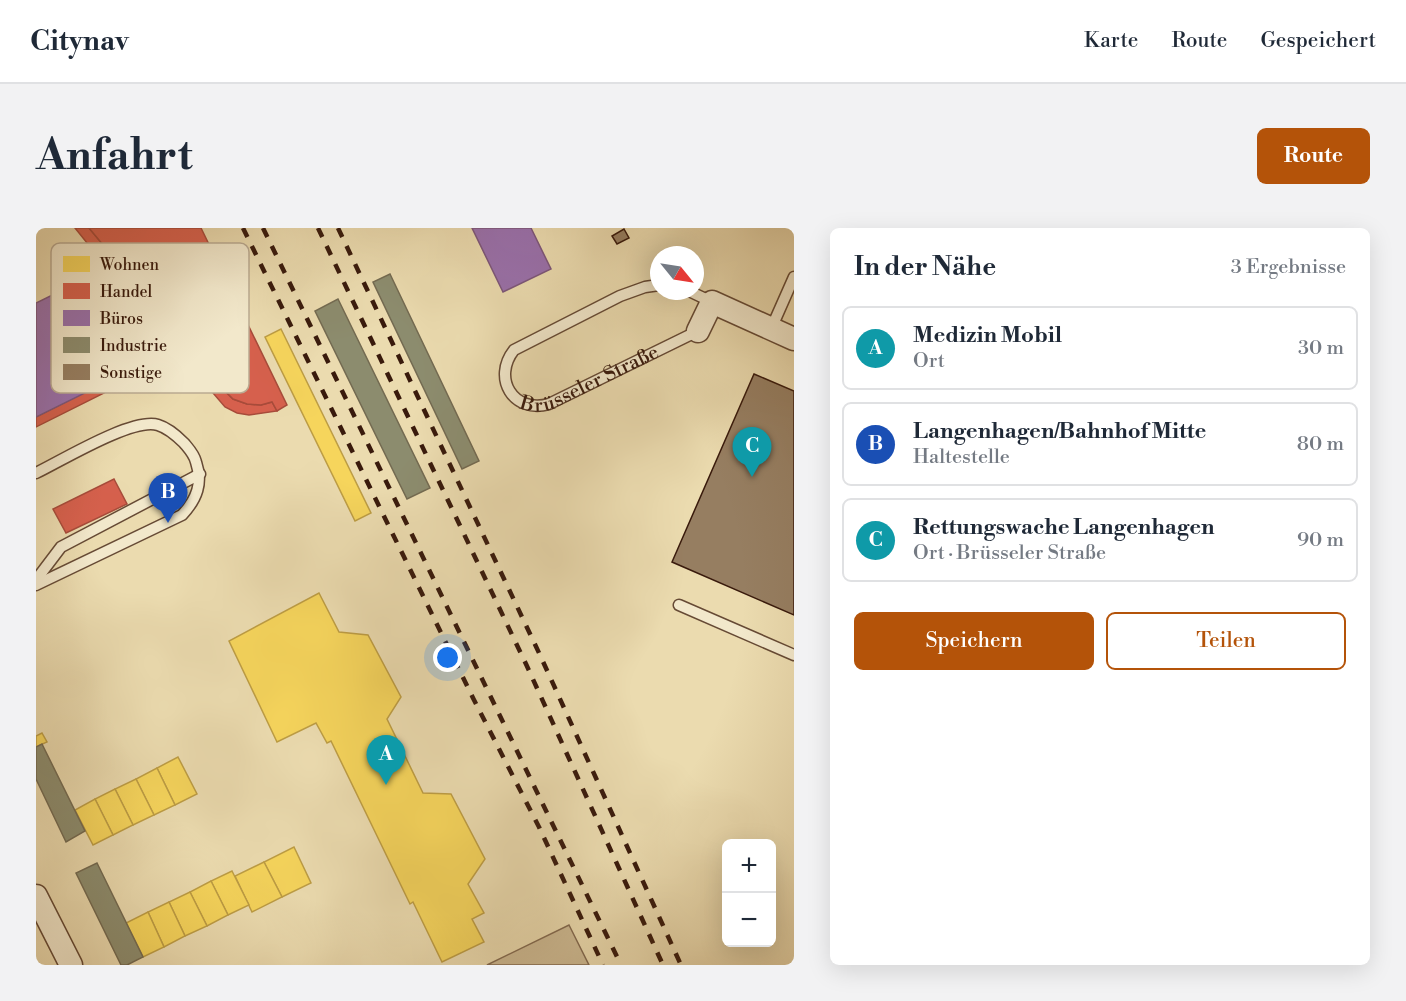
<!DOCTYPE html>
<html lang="de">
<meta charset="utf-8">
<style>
body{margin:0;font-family:"Libre Bodoni",serif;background:#f2f2f3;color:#1f2937}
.controls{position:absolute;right:18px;bottom:18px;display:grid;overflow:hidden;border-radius:9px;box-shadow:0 6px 24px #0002}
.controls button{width:54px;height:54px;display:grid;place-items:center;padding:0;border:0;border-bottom:2px solid #e0e1e3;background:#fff;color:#1f2937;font:30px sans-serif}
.compass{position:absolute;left:614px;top:18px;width:54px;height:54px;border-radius:50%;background:#fff;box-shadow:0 6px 24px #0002;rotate:120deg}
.you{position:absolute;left:412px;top:430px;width:21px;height:21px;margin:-15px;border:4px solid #fff;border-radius:50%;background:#1a73e8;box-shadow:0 0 0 9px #1a73e833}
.badge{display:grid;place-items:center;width:39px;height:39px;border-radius:50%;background:#b45309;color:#fff;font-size:20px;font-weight:700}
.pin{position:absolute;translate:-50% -50px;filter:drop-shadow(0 2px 3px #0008)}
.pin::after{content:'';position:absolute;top:32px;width:21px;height:18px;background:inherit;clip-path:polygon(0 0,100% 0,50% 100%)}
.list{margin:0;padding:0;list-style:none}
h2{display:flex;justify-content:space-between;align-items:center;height:78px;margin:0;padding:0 24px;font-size:26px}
h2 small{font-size:20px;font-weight:400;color:#747a83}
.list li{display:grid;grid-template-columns:39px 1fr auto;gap:18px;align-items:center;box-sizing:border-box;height:84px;margin:0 12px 12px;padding:0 12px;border:2px solid #e0e1e3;border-radius:9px}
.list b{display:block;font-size:22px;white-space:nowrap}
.list p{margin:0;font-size:20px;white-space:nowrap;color:#747a83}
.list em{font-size:20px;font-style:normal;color:#747a83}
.actions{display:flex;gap:12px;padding:18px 24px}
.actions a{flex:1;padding:14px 0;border:2px solid #b45309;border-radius:9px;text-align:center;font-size:21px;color:#b45309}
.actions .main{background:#b45309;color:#fff}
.map{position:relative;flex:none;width:758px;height:737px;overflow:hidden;border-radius:9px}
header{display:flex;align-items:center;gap:36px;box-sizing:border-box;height:84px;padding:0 30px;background:#fff;border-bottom:2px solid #e0e1e3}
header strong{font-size:28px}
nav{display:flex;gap:33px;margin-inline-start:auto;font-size:21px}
.intro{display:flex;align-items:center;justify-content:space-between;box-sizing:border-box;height:144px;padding:0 36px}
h1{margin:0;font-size:42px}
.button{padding:15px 27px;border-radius:9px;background:#b45309;color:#fff;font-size:21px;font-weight:700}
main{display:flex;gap:36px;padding:0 36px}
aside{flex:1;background:#fff;border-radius:9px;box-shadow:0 6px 24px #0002}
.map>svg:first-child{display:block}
.green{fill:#cdba93;stroke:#836a50;stroke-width:1.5}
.homes{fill:#f6d55c;stroke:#bd9d44;stroke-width:1.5}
.shops{fill:#d6604d;stroke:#a74b3a;stroke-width:1.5}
.offices{fill:#9970ab;stroke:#7c567b;stroke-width:1.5}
.industry{fill:#8c8c6e;stroke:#736a51;stroke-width:1.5}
.building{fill:#967e61;stroke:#391a0c;stroke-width:1.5}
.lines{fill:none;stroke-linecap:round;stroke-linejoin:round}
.service-casing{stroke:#664a35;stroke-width:13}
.minor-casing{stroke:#664a35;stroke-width:25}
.service{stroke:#f2e8cb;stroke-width:10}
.minor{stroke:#f2e8cb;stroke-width:22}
.rail{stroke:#391a0c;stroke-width:4.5;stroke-dasharray:10 10;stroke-linecap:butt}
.labels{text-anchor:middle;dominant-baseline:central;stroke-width:6;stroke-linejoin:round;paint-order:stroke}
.street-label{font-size:20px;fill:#391a0c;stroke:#f2e8cb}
.key{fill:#f2e8cb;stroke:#baaa92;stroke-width:1.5}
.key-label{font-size:16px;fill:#391a0c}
</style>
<header>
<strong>Citynav</strong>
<nav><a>Karte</a><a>Route</a><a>Gespeichert</a></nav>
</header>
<div class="intro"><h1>Anfahrt</h1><a class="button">Route</a></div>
<main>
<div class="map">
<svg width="758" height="737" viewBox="0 0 758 737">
<rect width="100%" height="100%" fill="#ebdbaf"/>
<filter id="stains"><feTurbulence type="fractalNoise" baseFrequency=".00333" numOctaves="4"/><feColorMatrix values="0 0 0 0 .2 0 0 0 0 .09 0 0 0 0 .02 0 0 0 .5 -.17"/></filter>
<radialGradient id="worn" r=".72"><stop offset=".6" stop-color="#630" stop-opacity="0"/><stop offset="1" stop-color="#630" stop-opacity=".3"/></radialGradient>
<polygon class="green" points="533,697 553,737 451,737"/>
<g class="homes">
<polygon points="245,101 335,285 319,293 229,109"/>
<polygon points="283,365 303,404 332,407 365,469 351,491 387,565 415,566 449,631 432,656 448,685 436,691 448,714 406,734 377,674 374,676 295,513 291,515 280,495 241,514 193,413"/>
<polygon points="6,505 11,514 0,519 0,508"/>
<polygon points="142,529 161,566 139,577 121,540"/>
<polygon points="121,540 139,577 118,587 100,551"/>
<polygon points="100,551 118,587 97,597 79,561"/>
<polygon points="79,561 97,597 77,607 59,571"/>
<polygon points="59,571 77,607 57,617 39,582"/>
<polygon points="258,619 275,655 246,669 228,634"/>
<polygon points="228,634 246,669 216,684 199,648"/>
<polygon points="196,643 213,677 192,687 175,653"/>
<polygon points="175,653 192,687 171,698 154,664"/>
<polygon points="154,664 171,698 149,708 133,674"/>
<polygon points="133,674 149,708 128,719 112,684"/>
<polygon points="112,684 128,719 107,729 90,695"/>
</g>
<g class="shops">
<polygon points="39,0 53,0 187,161 197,171 211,176 225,177 236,174 241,183 213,187 201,185 189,179 141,123 137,126 64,40 68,36"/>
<polygon points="53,0 165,0 251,177 241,183 236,174 225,177 211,176 197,171 187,161"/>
<polygon points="64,40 140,129 0,199 0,189 123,127 57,47"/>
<polygon points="78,251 91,276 30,305 17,281"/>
</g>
<g class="offices">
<polygon points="436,0 495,0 515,41 467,64"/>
<polygon points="57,47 124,128 0,189 0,75"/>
</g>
<g class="industry">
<polygon points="354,46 443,233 426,241 337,54"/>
<polygon points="302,71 394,260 371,271 279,83"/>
<polygon points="6,516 49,603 30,614 0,551 0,519"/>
<polygon points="61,635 107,729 91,737 85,737 40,645"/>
</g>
<g class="building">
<polygon points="588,1 593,10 581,16 576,8"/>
<polygon points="718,146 758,163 758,387 636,334"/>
</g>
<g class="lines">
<defs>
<g id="service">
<path id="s1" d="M623,57L609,59L584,68L478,122C456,150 477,186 513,176L662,103"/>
<polyline points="653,63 676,74"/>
<polyline points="735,101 758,49"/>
<path d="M0,245C25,233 97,189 122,197C132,200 141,208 148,215C153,221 158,226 160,234C167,255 161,271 146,287L0,357"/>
<polyline points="0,352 25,319 164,246"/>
<polyline points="643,377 758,427"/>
</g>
<g id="minor">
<polyline points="662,103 676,74 758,111"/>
<polyline points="0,668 35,737"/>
</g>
</defs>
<use href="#service" class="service-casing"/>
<use href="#minor" class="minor-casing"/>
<use href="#service" class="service"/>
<use href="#minor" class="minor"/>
<g class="rail">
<polyline points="207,0 437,470 503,599 567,737"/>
<polyline points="227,0 585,737"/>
<polyline points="282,0 490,436 627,737"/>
<polyline points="302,0 504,427 645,737"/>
</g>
</g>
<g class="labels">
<g class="street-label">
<text stroke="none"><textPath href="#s1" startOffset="294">Brüsseler Straße</textPath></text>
</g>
</g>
<rect x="15" y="15" width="198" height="150" rx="9" class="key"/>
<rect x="27" y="28" width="27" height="16" fill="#f6d55c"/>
<rect x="27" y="55" width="27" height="16" fill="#d6604d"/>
<rect x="27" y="82" width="27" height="16" fill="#9970ab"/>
<rect x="27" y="109" width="27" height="16" fill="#8c8c6e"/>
<rect x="27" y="136" width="27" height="16" fill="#967e61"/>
<g class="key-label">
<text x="64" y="42">Wohnen</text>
<text x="64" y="69">Handel</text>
<text x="64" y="96">Büros</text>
<text x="64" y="123">Industrie</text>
<text x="64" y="150">Sonstige</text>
</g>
<rect width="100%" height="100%" filter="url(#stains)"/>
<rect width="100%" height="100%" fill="url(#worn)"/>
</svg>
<div class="controls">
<button>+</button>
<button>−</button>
</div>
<svg class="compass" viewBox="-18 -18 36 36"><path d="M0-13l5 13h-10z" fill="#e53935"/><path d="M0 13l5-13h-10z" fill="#747a83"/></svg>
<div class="you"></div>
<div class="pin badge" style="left:350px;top:557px;background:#0f9aa8">A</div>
<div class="pin badge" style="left:132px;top:295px;background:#1a4fb4">B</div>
<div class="pin badge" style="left:716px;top:249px;background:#0f9aa8">C</div>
</div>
<aside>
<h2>In der Nähe<small>3 Ergebnisse</small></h2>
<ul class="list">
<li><span class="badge" style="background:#0f9aa8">A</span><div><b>Medizin Mobil</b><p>Ort</p></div><em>30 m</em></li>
<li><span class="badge" style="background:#1a4fb4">B</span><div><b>Langenhagen/Bahnhof Mitte</b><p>Haltestelle</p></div><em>80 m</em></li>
<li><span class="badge" style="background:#0f9aa8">C</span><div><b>Rettungswache Langenhagen</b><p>Ort · Brüsseler Straße</p></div><em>90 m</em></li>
</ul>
<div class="actions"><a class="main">Speichern</a><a>Teilen</a></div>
</aside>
</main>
